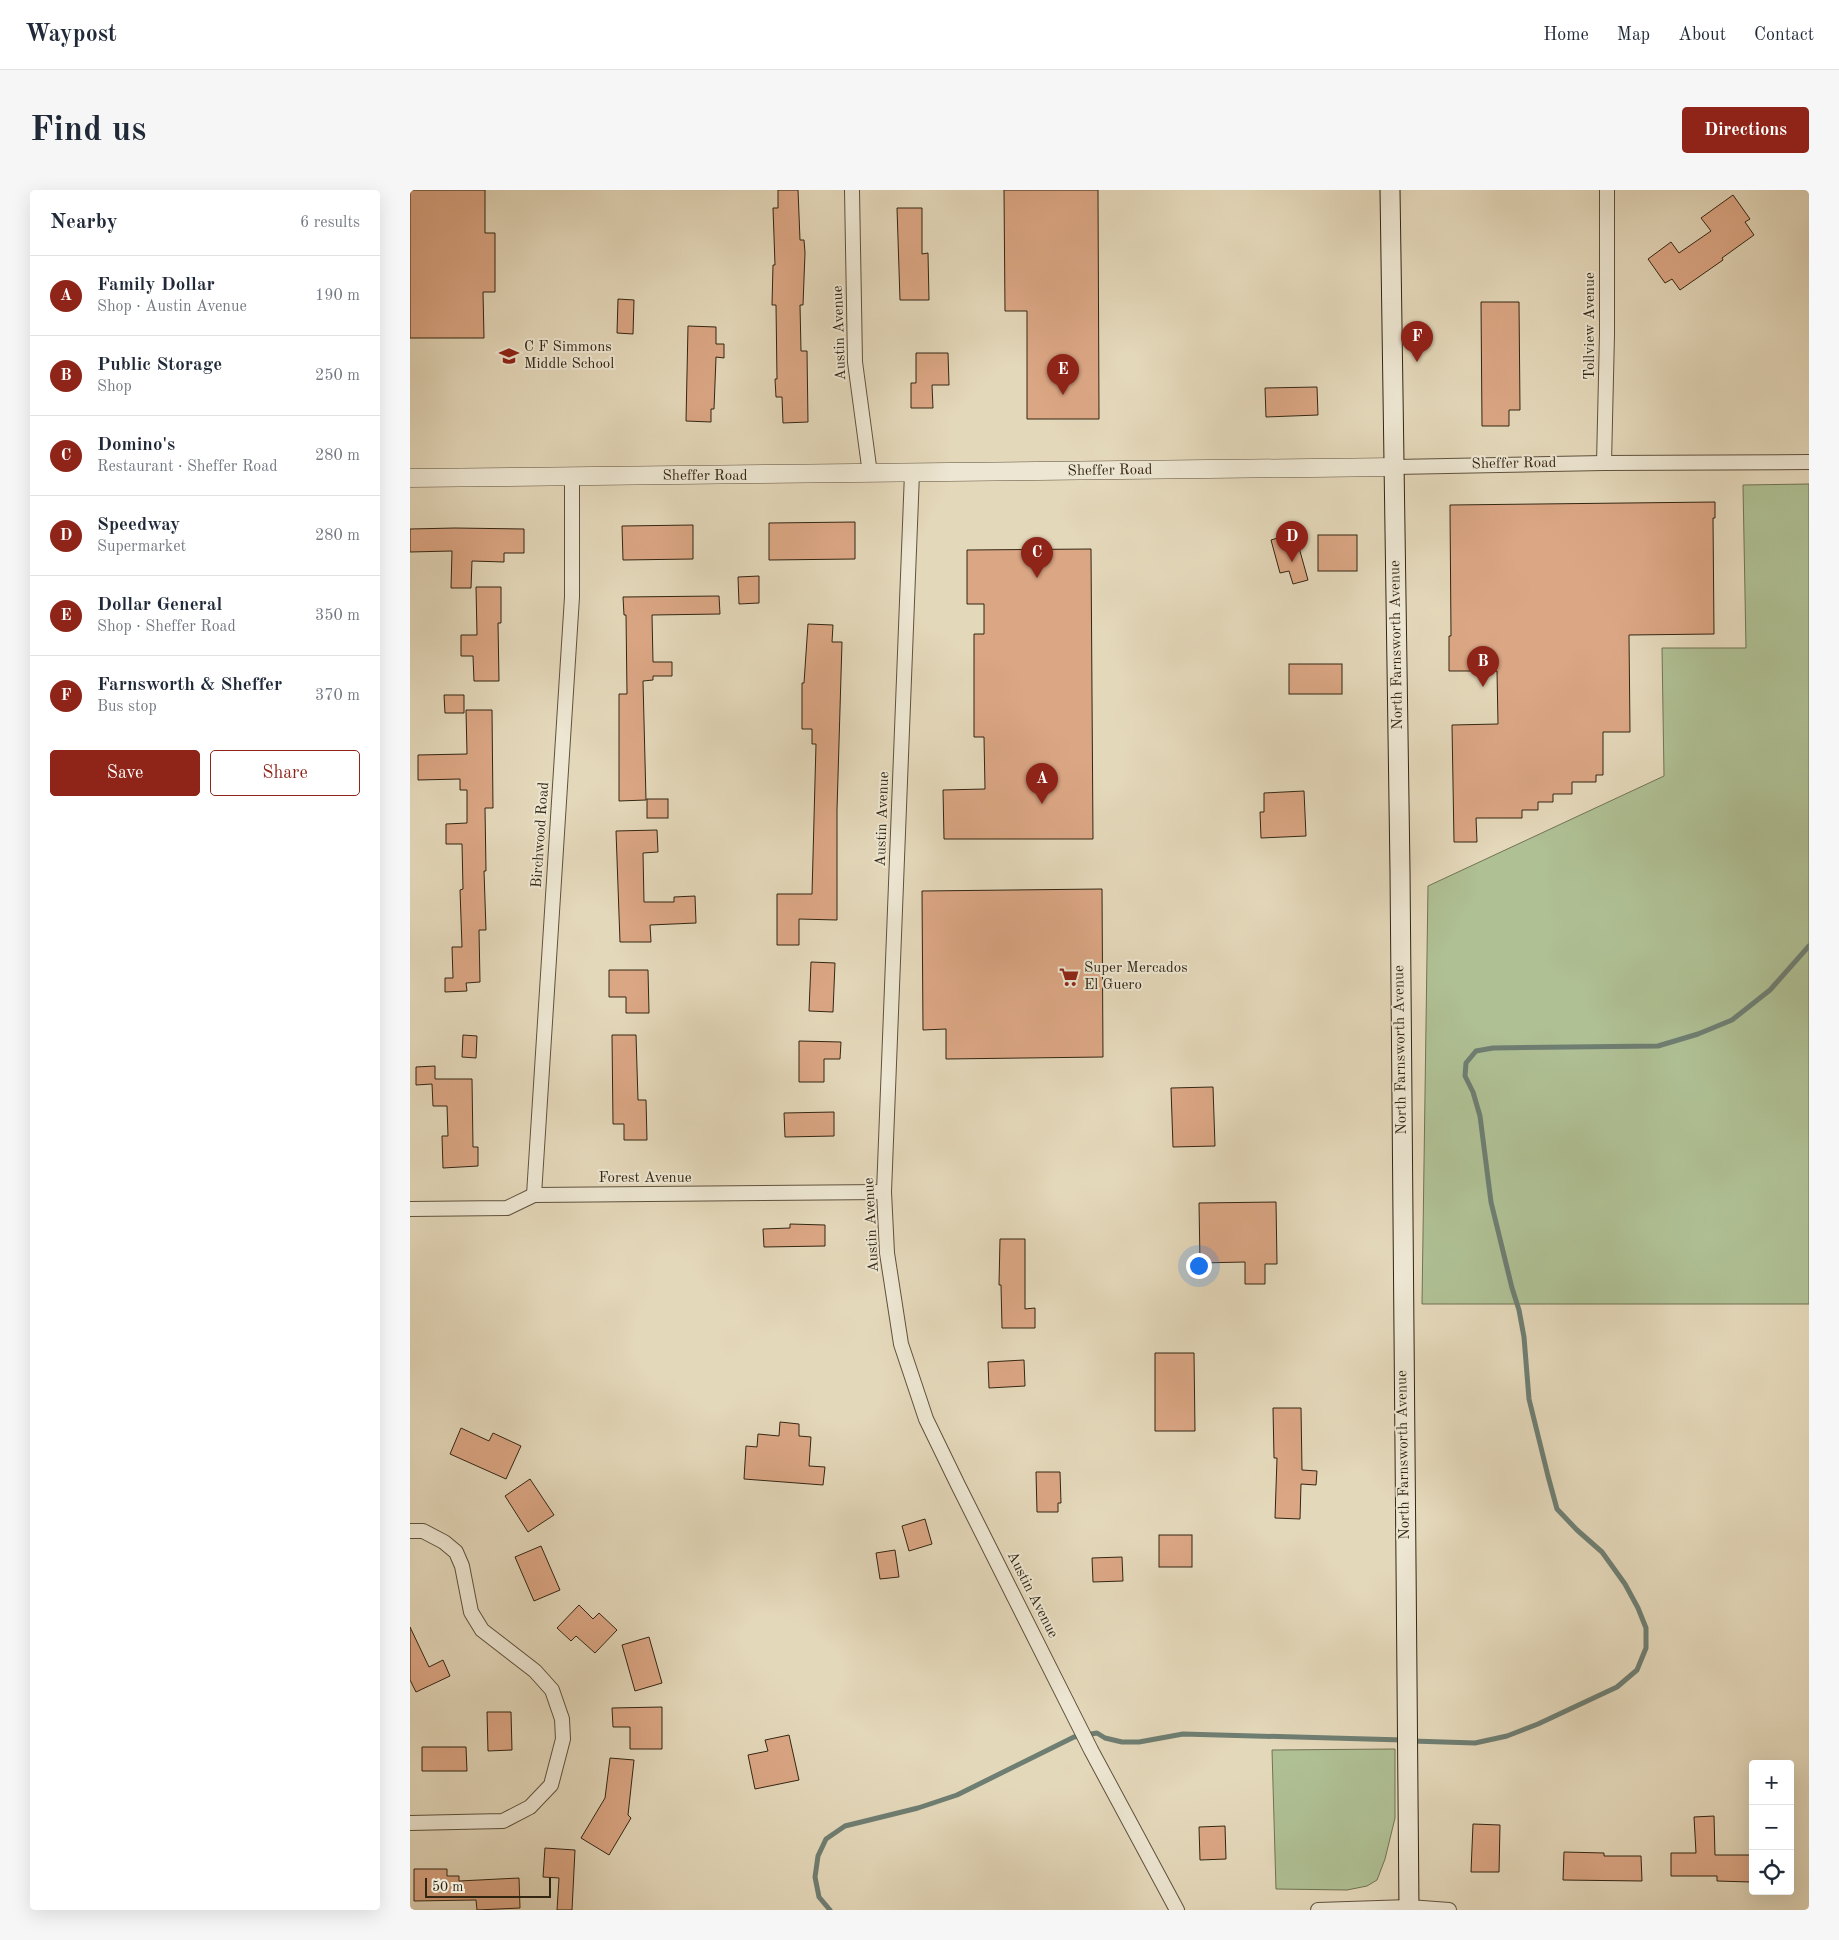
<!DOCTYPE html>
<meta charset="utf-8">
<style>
body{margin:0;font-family:"Old Standard TT",serif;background:#f6f6f7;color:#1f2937}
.controls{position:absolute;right:15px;bottom:15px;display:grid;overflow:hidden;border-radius:5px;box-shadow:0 5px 20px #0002}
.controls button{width:45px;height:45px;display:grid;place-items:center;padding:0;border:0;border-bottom:1px solid #e0e1e3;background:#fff;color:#1f2937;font:25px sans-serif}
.scale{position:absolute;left:15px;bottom:12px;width:126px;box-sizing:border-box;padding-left:5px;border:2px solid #332613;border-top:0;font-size:14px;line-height:18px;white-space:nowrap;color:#332613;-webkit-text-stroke:4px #ede6d2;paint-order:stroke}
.you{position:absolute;left:788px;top:1075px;width:18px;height:18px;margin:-12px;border:4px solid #fff;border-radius:50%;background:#1a73e8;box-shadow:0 0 0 8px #1a73e833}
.badge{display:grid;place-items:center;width:32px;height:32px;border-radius:50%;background:#8f2418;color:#fff;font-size:16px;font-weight:700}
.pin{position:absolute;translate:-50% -41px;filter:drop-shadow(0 1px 2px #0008)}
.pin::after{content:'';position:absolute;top:26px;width:18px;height:15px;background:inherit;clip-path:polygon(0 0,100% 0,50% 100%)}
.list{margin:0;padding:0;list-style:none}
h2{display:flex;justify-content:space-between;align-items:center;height:65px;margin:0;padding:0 20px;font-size:21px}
h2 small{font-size:16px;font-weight:400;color:#747a83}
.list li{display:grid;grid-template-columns:32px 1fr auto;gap:15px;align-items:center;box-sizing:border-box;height:80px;padding:0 20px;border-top:1px solid #e0e1e3}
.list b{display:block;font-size:19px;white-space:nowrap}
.list p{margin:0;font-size:16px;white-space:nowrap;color:#747a83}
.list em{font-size:16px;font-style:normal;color:#747a83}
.actions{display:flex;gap:10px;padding:15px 20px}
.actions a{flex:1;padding:11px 0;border:1px solid #8f2418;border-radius:5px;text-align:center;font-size:18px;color:#8f2418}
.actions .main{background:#8f2418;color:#fff}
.icon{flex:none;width:28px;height:28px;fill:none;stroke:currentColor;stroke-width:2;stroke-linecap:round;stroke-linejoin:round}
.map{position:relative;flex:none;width:1399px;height:1720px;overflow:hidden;border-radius:5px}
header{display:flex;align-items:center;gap:30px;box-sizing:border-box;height:70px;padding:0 25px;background:#fff;border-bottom:1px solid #e0e1e3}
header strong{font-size:24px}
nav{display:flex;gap:28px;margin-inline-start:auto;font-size:18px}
.intro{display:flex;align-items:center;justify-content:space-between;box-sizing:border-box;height:120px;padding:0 30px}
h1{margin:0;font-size:35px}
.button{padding:12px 22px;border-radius:5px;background:#8f2418;color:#fff;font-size:18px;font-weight:700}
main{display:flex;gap:30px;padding:0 30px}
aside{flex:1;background:#fff;border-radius:5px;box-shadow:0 5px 20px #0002}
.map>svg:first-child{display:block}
.green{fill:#afc094;stroke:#717354}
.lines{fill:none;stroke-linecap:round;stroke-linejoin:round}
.stream{stroke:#6e7e72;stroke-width:5}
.building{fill:#dba684;stroke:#332613}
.minor-casing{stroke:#5f523d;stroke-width:16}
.tertiary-casing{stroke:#5f523d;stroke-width:19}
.secondary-casing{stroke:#332613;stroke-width:21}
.minor{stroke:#ede6d2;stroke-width:14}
.tertiary{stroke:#ede6d2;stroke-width:18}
.secondary{stroke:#ede6d2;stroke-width:19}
.labels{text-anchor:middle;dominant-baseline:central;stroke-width:4;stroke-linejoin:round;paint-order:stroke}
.street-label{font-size:15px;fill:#332613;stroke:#ede6d2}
.poi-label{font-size:15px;fill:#332613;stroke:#ede6d2;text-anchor:start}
</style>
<header>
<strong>Waypost</strong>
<nav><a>Home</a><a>Map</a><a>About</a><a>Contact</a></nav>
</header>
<div class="intro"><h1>Find us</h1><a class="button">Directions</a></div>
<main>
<aside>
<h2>Nearby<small>6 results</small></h2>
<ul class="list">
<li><span class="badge">A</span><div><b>Family Dollar</b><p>Shop · Austin Avenue</p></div><em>190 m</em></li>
<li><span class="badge">B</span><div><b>Public Storage</b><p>Shop</p></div><em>250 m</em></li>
<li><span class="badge">C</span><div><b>Domino's</b><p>Restaurant · Sheffer Road</p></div><em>280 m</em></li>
<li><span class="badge">D</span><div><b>Speedway</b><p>Supermarket</p></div><em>280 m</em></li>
<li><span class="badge">E</span><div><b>Dollar General</b><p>Shop · Sheffer Road</p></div><em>350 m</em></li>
<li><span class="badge">F</span><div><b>Farnsworth &amp; Sheffer</b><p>Bus stop</p></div><em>370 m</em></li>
</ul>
<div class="actions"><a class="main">Save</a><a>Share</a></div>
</aside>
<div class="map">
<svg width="1399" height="1720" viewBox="0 0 1399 1720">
<rect width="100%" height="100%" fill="#e4d8ba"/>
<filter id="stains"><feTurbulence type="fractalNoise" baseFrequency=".004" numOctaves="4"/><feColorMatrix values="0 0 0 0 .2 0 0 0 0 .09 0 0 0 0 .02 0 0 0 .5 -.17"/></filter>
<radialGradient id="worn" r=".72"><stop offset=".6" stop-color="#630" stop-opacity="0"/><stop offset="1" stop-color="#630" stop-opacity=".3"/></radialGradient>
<g class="green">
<polygon points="1399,294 1399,1114 1012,1114 1018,696 1254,586 1252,458 1336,458 1333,295"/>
<polygon points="985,1559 985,1628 975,1669 967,1690 957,1696 937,1700 866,1699 862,1560"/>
</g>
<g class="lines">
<g class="stream">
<polyline points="1002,1551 1065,1553 1097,1546 1128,1534 1207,1497 1227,1480 1236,1458 1236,1438 1228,1418 1215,1394 1192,1362 1167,1340 1147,1319 1138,1286 1119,1209 1114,1147 1109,1120 1102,1098 1081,1012 1070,926 1063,902 1055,886 1056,873 1066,861 1083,858 1248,856 1288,844 1322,830 1360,800 1399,756"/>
<polyline points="420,1720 409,1707 405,1687 408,1666 416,1649 435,1636 508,1618 547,1605 664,1547 687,1543 695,1548 712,1552 729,1552 773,1544 993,1550"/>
</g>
</g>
<g class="building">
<polygon points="0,0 75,0 75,43 85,43 85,102 73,102 74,148 0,148"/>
<polygon points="368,0 388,0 390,50 394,50 395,63 393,115 390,115 391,161 397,161 398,232 373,233 372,207 366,207 365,189 367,189 366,115 362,115 363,75 365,75 363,18 368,18"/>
<polygon points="594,0 688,0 689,229 617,229 617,121 595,121"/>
<polygon points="1323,5 1340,29 1335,32 1344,45 1312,68 1313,70 1270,100 1262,89 1255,93 1238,69 1261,52 1269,63 1301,41 1291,28"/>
<polygon points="487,18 512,18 512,64 518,63 519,110 490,110"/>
<polygon points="208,109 224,110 223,144 207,143"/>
<polygon points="1071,112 1109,112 1110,220 1099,220 1099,236 1072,236"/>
<polygon points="278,136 306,137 306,154 314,154 314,168 306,167 304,219 301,219 301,232 276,231"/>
<polygon points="506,163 538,163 539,195 522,195 523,218 501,218 501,193 506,193"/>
<polygon points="907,197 908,225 856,227 855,198"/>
<polygon points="1305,312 1305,328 1303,328 1304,444 1219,445 1220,542 1193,542 1193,585 1186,585 1186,592 1162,592 1162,604 1143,604 1143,612 1128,612 1128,620 1112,620 1112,628 1066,628 1067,652 1044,652 1042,535 1088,534 1087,481 1039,481 1039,446 1041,446 1040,315"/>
<polygon points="445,332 445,369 359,370 359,333"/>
<polygon points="283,335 283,369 213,370 212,336"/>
<polygon points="45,338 114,339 114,363 94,363 94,372 62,371 61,398 41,398 42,361 0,362 0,339"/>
<polygon points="885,343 898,390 883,394 879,381 870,383 861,350"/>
<rect x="908" y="345" width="39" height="36"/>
<polygon points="681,359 683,649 534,649 533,600 575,599 574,547 564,547 564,444 574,444 574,414 557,414 557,360"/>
<polygon points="349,386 349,413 329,414 328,387"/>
<polygon points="66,397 91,397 91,433 88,433 89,491 64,491 63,466 51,466 51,445 67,445"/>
<polygon points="309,406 310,424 242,425 243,472 262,472 262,486 243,486 243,490 233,491 236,610 209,611 209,504 217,504 216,425 214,425 213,407"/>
<polygon points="398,434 423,435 422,452 432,452 427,620 427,730 389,729 389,755 367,755 367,704 402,704 406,554 402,554 402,539 392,539 392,493 394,493"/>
<rect x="879" y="474" width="53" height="30"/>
<polygon points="34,505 54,505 54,523 35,523"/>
<polygon points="56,520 82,520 83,618 75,618 76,681 74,681 76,740 69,740 70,792 56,793 57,801 35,802 35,788 43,788 42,757 52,757 50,700 53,699 52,654 36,654 36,634 57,633 57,600 50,600 50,589 8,590 8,565 57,564"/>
<polygon points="894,601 896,646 851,648 850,622 854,622 854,603"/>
<rect x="237" y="609" width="21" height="19"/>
<polygon points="247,640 248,662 233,663 234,712 264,712 264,707 285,706 286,733 240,735 241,752 210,752 206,641"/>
<polygon points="692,699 693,867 536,869 536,839 513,840 512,701"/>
<polygon points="401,772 425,773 423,822 399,821"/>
<polygon points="199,780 238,780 239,823 216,823 216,807 199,807"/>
<polygon points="53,845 67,846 66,868 52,867"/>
<polygon points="202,845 226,845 228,910 236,910 237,950 214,950 214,934 203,934"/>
<polygon points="389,851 431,852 430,869 414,869 414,892 389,892"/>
<polygon points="25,876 25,889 62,889 63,957 68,957 68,976 33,978 32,946 38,946 37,916 23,916 22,894 6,895 6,877"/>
<polygon points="803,897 805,956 763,957 761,898"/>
<polygon points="424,922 424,946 375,947 374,923"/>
<polygon points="866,1012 867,1074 855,1074 855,1094 835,1094 835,1072 790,1073 789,1013"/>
<polygon points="380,1034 415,1035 415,1056 354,1057 353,1039 380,1038"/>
<polygon points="590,1049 615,1049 615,1119 625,1118 625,1138 592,1138 591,1095 589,1095"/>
<polygon points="745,1163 784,1163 785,1241 745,1241"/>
<polygon points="614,1170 615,1196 579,1198 578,1172"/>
<polygon points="863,1218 891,1218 892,1280 907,1281 906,1295 891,1294 890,1329 865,1328 867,1268 864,1268"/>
<polygon points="370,1232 389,1234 389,1246 401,1247 399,1276 415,1277 413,1295 334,1289 336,1256 347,1257 348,1244 369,1246"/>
<polygon points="51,1238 79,1251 83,1243 111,1256 96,1289 40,1264"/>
<polygon points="626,1282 650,1282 651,1313 648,1313 648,1322 627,1322"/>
<polygon points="120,1289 144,1325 118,1342 95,1306"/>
<polygon points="515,1329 522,1354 499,1361 492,1336"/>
<rect x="749" y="1345" width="33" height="32"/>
<polygon points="131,1356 150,1400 124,1411 105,1367"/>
<polygon points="485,1360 489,1387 470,1389 466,1363"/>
<polygon points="712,1367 713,1391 683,1392 682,1368"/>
<polygon points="169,1415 183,1429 189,1423 207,1440 185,1463 166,1446 161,1451 147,1438"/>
<polygon points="0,1437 19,1477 33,1470 40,1486 6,1502 0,1490"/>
<polygon points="239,1447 252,1493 225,1501 212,1455"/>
<polygon points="252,1517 252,1559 220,1559 220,1537 203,1537 202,1518"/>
<polygon points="77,1522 101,1522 102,1560 78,1561"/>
<polygon points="379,1545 389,1590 345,1599 338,1565 358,1561 355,1550"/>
<polygon points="12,1557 56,1557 57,1581 12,1581"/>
<polygon points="200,1568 224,1570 218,1625 221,1628 199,1665 171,1648 195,1608"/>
<polygon points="1304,1626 1305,1665 1340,1665 1340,1692 1307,1691 1307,1686 1261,1686 1261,1663 1286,1663 1284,1627"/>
<polygon points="1063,1634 1090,1635 1089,1682 1061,1682"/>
<polygon points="815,1636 816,1669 790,1670 789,1637"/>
<polygon points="135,1658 165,1660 162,1720 147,1720 149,1688 133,1687"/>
<polygon points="1154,1662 1194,1663 1194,1666 1231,1666 1232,1691 1153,1690"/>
<polygon points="4,1679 37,1679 37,1686 49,1686 49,1691 109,1688 110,1718 67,1720 66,1710 4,1711"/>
</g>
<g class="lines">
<defs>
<g id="minor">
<polyline points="442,0 445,172 460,284"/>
<polyline points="1194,273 1197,144 1197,0"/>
<polyline points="985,277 1194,273 1399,272"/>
<polyline points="502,283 474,1002 477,1063 491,1154 516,1229 548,1295 681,1560 767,1720"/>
<polyline points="124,1005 162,407 162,287"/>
<polyline points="0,1019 97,1018 124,1005 474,1002"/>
<polyline points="0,1341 13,1341 34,1352 46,1362 52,1376 61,1422 72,1440 125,1481 142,1500 152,1529 153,1549 141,1595 120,1617 93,1631 0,1633"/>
<polyline points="908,1720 999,1717 1039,1720"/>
</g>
<polyline id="tertiary" points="0,288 985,277"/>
<polyline id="secondary" points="980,0 990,680 999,1720"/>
</defs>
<use href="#minor" class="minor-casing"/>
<use href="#tertiary" class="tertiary-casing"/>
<use href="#secondary" class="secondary-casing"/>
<use href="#minor" class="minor"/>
<use href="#tertiary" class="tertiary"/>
<use href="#secondary" class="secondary"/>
</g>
<defs>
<symbol id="school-bare" viewBox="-9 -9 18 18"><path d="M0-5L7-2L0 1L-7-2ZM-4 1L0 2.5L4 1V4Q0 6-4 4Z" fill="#8f2418" stroke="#ede6d2" stroke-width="2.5" paint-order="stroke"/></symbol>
<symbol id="supermarket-bare" viewBox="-9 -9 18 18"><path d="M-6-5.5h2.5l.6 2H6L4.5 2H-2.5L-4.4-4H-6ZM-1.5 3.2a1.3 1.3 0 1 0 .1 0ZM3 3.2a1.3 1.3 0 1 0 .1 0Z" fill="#8f2418" stroke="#ede6d2" stroke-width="2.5" paint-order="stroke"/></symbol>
</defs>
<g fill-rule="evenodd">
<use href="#school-bare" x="85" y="152" width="28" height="28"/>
<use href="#supermarket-bare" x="645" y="773" width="28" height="28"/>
</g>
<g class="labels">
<g class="street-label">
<text transform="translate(1180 136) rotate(-90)">Tollview Avenue</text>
<text transform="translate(430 143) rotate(-92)">Austin Avenue</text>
<text transform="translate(1104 274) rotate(-1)">Sheffer Road</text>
<text transform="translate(700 281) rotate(-1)">Sheffer Road</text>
<text x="295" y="286">Sheffer Road</text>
<text transform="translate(987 455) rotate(-91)">North Farnsworth Avenue</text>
<text transform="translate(473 629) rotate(-88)">Austin Avenue</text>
<text transform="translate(131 645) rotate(-86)">Birchwood Road</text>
<text transform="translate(991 860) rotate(-91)">North Farnsworth Avenue</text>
<text x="235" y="988">Forest Avenue</text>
<text transform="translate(462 1035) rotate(-93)">Austin Avenue</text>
<text transform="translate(994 1265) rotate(-91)">North Farnsworth Avenue</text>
<text transform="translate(622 1405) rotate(63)">Austin Avenue</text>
</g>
<g class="poi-label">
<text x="114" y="157">C F Simmons<tspan x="114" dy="17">Middle School</tspan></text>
<text x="674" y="778">Super Mercados<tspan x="674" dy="17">El Guero</tspan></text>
</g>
</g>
<rect width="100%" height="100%" filter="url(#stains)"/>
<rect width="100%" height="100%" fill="url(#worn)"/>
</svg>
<div class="controls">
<button>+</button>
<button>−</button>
<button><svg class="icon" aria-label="locate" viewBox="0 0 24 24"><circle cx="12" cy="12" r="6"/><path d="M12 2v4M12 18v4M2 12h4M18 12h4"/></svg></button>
</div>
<div class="scale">50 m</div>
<div class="you"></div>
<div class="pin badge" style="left:632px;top:614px">A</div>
<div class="pin badge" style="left:1073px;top:497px">B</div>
<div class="pin badge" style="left:627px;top:388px">C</div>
<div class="pin badge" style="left:882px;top:372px">D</div>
<div class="pin badge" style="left:653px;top:205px">E</div>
<div class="pin badge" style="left:1007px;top:172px">F</div>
</div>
</main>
